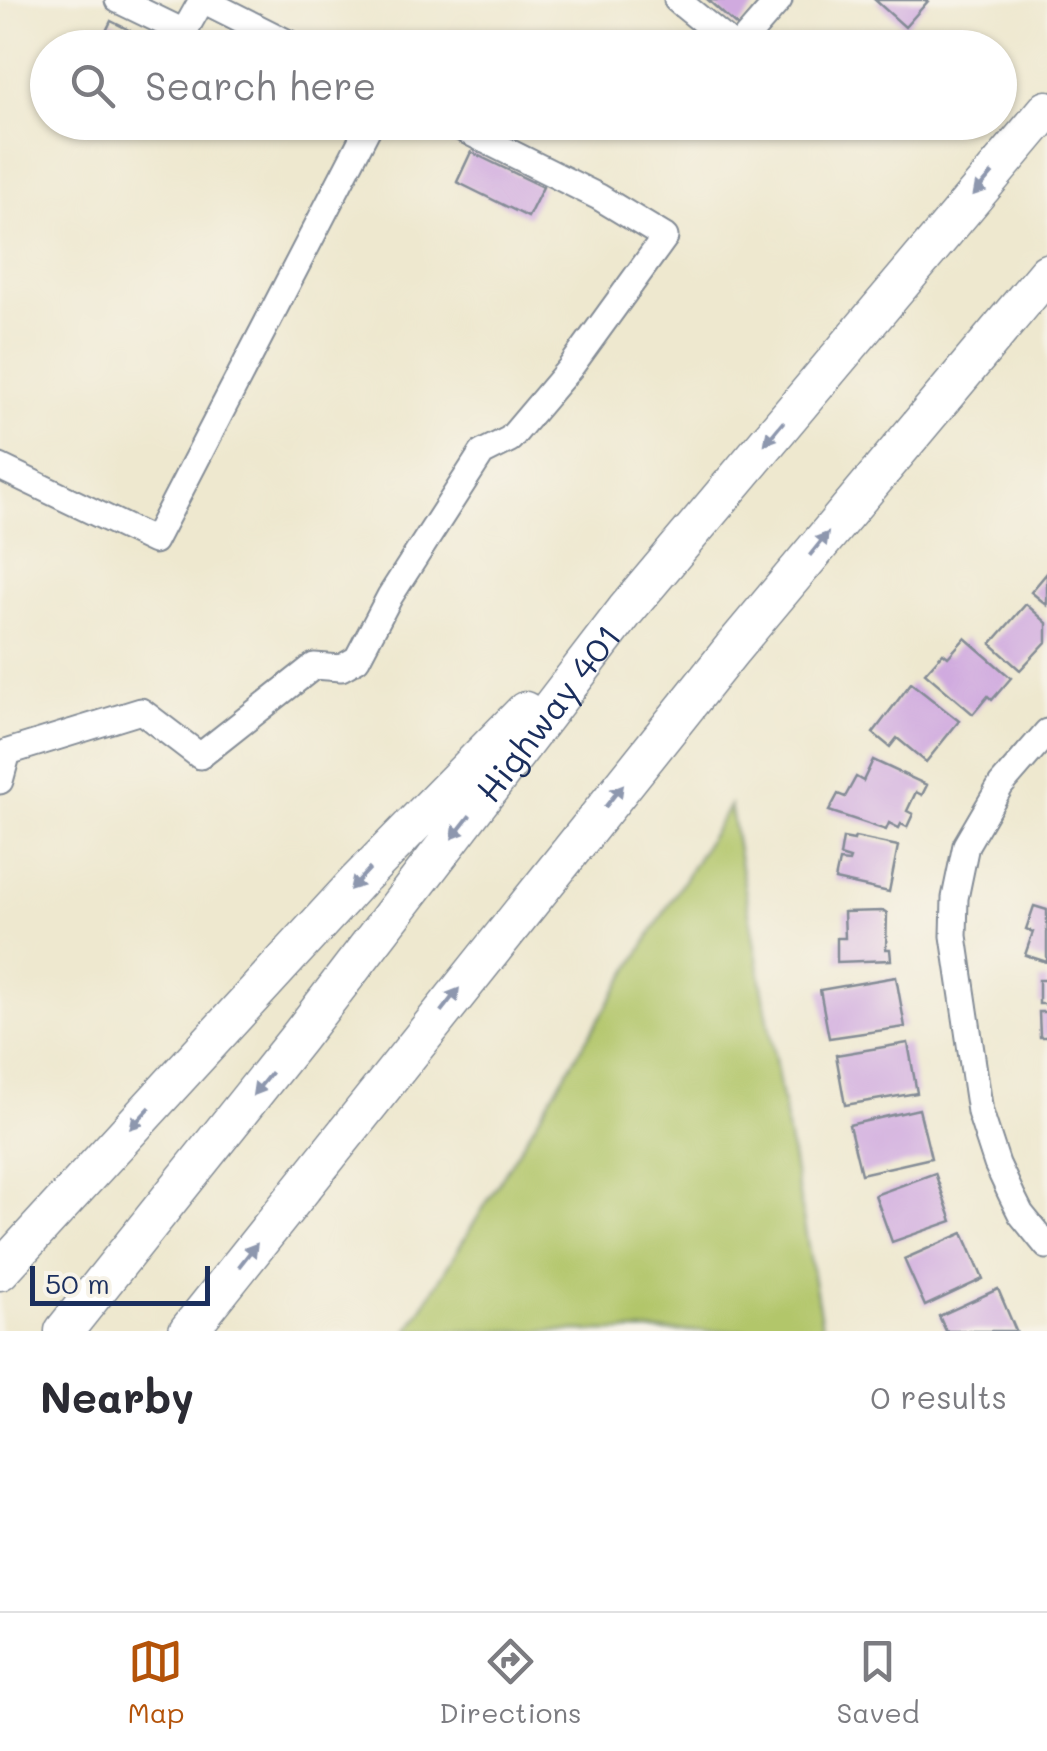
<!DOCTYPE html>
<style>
body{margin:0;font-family:Mali,sans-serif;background:#f2f2f3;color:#2b2b33}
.scale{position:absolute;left:30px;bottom:25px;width:180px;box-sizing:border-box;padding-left:10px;border:5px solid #1b2f5e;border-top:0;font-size:28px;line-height:35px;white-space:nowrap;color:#1b2f5e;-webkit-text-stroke:8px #f7f3e8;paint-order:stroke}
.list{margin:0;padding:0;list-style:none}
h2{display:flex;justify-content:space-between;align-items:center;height:130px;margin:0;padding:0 40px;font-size:42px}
h2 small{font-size:32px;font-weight:400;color:#7c7c81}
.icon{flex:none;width:55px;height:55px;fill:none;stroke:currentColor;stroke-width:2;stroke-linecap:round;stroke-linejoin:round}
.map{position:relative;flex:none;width:1047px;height:1331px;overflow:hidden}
.search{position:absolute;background:#fff;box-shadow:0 2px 8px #0004;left:30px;right:30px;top:30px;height:110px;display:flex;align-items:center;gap:25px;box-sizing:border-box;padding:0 35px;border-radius:55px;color:#7c7c81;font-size:38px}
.sheet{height:280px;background:#fff}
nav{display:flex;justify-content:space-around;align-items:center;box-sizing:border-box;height:140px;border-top:2px solid #e1e1e2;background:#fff;font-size:28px;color:#7c7c81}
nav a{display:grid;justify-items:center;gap:5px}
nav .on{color:#b45309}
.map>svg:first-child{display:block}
.green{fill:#b2c66a;stroke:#667a64;stroke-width:2.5}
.building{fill:#d0aadf}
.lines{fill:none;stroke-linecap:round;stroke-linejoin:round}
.minor-casing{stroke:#848c96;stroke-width:29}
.highway-casing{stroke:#848c96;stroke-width:41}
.minor{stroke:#fff;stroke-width:25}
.highway{stroke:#fff;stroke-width:38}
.oneway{fill:#8d97ae}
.labels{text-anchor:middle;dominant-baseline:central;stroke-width:8;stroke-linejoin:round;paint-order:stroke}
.street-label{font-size:35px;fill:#1b2f5e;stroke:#f7f3e8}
</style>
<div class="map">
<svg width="1047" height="1331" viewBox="0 0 1047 1331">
<rect width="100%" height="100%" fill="#f7f3e8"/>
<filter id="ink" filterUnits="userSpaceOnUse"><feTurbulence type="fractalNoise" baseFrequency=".01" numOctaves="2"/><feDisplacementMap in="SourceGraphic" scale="20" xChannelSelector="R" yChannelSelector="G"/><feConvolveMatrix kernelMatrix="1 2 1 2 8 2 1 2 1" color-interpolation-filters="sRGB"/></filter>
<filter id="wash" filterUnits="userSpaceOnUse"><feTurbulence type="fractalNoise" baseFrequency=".0048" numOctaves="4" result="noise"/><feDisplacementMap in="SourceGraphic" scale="40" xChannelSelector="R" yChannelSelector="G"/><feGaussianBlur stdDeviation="2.25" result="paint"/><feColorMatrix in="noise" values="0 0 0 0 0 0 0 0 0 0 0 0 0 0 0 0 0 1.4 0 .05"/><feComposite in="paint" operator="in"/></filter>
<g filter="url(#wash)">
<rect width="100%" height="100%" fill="#eee8cf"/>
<polygon class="green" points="730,805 823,1331 408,1331"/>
<g id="blocks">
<g class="building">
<polygon points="708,0 761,0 738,27"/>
<polygon points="875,0 929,0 905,27"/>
<polygon points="111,21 165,48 98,48"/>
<polygon points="471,152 543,187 528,217 457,182"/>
<polygon points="1047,573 1047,605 1031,592"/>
<polygon points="1026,604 1047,623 1047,641 1020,670 991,644"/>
<polygon points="965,638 1011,678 992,700 988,696 973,714 925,673 943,653 948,657"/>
<polygon points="911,683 959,721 926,762 897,738 890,747 873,733"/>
<polygon points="873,760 927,785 922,795 916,792 907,811 913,814 907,827 901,824 899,828 889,823 886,830 829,811 838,794 845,797 856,777 863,781"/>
<polygon points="855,837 898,846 889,892 835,880 839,861 849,862 850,859 840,856 843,838 854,840"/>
<polygon points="1034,906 1047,910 1047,962 1025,955 1033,932 1026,929"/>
<polygon points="884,911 887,913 886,949 890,949 891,960 837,962 837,938 845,938 844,912"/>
<polygon points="896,977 905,1027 829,1038 820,990"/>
<rect x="1039" y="980" width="8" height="24"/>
<polygon points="1039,1012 1047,1012 1047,1037 1040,1037"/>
<polygon points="908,1043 917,1093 845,1105 836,1055"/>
<polygon points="919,1109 931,1158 861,1174 849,1125"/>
<polygon points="935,1173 952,1221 892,1242 875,1195"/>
<polygon points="963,1233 983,1279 925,1306 904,1259"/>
<polygon points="998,1289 1016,1331 946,1331 939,1316"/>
</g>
</g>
</g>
<g filter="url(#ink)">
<use href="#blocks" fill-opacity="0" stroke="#848c96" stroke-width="2.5"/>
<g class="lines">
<defs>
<g id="minor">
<polyline points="118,0 184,32 202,0"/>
<polyline points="203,0 298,48"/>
<polyline points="677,0 736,48"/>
<polyline points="737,48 779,0"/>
<polyline points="0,467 154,541 371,122"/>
<polyline points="1047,732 1001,785 966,845 955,898 954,936 980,1112 997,1164 1012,1196 1021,1214 1047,1246"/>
<polyline points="0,781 8,752 141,711 200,756 314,666 341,668 357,659 390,596 482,453 510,439 570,368 665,237 599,197 449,122"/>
</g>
<g id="highway">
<polyline points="0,1271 357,882 525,711"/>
<path id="s1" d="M64,1331L298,1038L626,610L1047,110"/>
<polyline points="188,1331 732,649 1047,273"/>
</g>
</defs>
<use href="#minor" class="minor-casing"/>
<use href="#highway" class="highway-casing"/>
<use href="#minor" class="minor"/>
<use href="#highway" class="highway"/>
</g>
<defs><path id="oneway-solid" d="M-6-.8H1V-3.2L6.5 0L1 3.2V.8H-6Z" transform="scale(2.5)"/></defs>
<g class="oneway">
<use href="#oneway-solid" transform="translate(983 184) rotate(131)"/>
<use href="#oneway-solid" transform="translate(774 433) rotate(130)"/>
<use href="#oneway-solid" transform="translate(819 544) rotate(-51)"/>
<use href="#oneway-solid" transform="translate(614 796) rotate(-51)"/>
<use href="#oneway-solid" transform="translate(461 827) rotate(128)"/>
<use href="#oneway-solid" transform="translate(360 879) rotate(133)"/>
<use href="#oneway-solid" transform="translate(450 1000) rotate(-52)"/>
<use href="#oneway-solid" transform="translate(262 1084) rotate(129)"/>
<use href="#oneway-solid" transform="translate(140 1118) rotate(133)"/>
<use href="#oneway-solid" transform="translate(248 1255) rotate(-52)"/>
</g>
</g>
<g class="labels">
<g class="street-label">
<text stroke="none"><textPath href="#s1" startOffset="785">Highway 401</textPath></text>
</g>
</g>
</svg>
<div class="scale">50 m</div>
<div class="search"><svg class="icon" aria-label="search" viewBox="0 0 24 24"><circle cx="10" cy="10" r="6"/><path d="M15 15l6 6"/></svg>Search here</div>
</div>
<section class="sheet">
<h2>Nearby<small>0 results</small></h2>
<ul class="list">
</ul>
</section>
<nav>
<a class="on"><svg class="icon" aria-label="map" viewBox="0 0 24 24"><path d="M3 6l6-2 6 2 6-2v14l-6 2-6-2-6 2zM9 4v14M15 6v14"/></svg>Map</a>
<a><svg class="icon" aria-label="directions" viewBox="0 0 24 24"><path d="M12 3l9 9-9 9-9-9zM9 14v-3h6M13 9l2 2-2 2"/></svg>Directions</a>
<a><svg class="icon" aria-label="saved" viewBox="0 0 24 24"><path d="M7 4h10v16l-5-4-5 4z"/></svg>Saved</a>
</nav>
